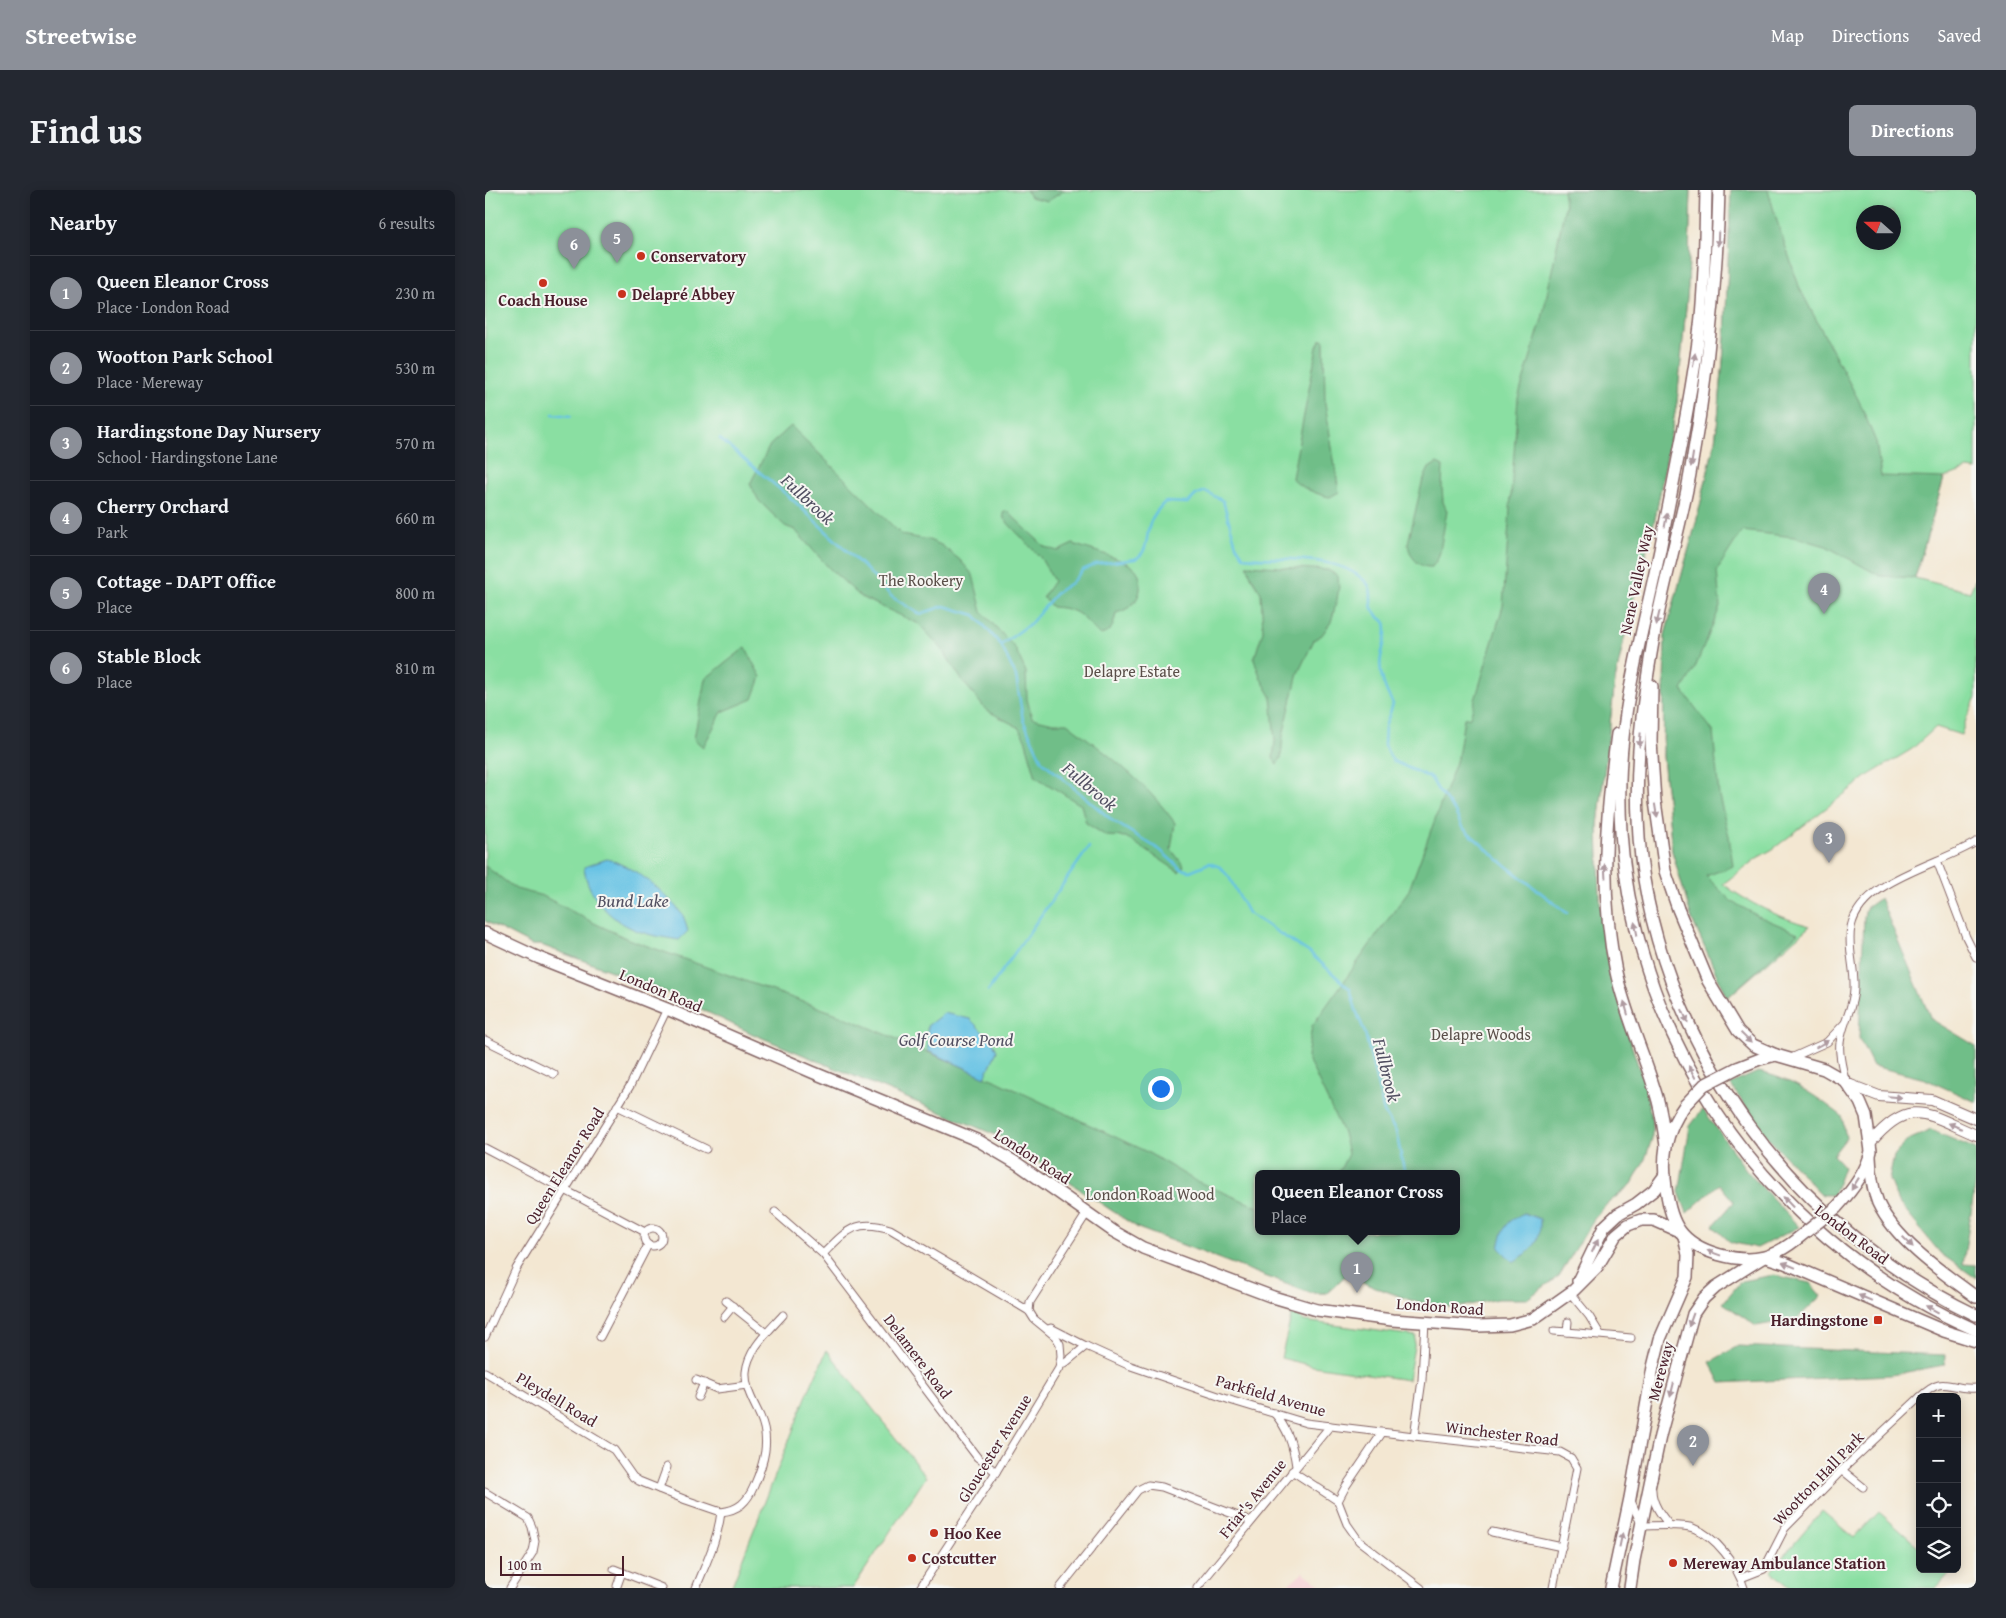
<!DOCTYPE html>
<meta charset="utf-8">
<style>
body{margin:0;font-family:"Gentium Book Plus",serif;background:#242831;color:#f1f3f6}
.controls{position:absolute;right:15px;bottom:15px;display:grid;overflow:hidden;border-radius:8px;box-shadow:0 2px 12px #0003}
.controls button{width:45px;height:45px;display:grid;place-items:center;padding:0;border:0;border-bottom:1px solid #363941;background:#171b24;color:#f1f3f6;font:25px sans-serif}
.compass{position:absolute;left:1371px;top:15px;width:45px;height:45px;border-radius:50%;background:#171b24;box-shadow:0 2px 12px #0003;rotate:291deg}
.scale{position:absolute;left:15px;bottom:12px;width:124px;box-sizing:border-box;padding-left:5px;border:2px solid #4a1f2b;border-top:0;font-size:14px;line-height:18px;white-space:nowrap;color:#4a1f2b;-webkit-text-stroke:4px #f6f6f2;paint-order:stroke}
.you{position:absolute;left:675px;top:898px;width:18px;height:18px;margin:-12px;border:4px solid #fff;border-radius:50%;background:#1a73e8;box-shadow:0 0 0 8px #1a73e833}
.badge{display:grid;place-items:center;width:32px;height:32px;border-radius:50%;background:#8c9099;color:#fff;font-size:16px;font-weight:700}
.pin{position:absolute;translate:-50% -41px;filter:drop-shadow(0 1px 2px #0008)}
.pin::after{content:'';position:absolute;top:26px;width:18px;height:15px;background:inherit;clip-path:polygon(0 0,100% 0,50% 100%)}
.popup{position:absolute;left:770px;top:980px;width:205px;height:65px;box-sizing:border-box;display:grid;place-content:center;border-radius:8px;background:#171b24;filter:drop-shadow(0 1px 4px #0005);font-size:16px;white-space:nowrap;color:#9ea1a6}
.popup b{font-size:19px;color:#f1f3f6}
.popup::after{content:'';position:absolute;left:50%;top:100%;margin-left:-10px;border:10px solid transparent;border-top-color:#171b24}
.list{margin:0;padding:0;list-style:none}
h2{display:flex;justify-content:space-between;align-items:center;height:65px;margin:0;padding:0 20px;font-size:21px}
h2 small{font-size:16px;font-weight:400;color:#9ea1a6}
.list li{display:grid;grid-template-columns:32px 1fr auto;gap:15px;align-items:center;box-sizing:border-box;height:75px;padding:0 20px;border-top:1px solid #363941}
.list b{display:block;font-size:19px;white-space:nowrap}
.list p{margin:0;font-size:16px;white-space:nowrap;color:#9ea1a6}
.list em{font-size:16px;font-style:normal;color:#9ea1a6}
.icon{flex:none;width:28px;height:28px;fill:none;stroke:currentColor;stroke-width:2;stroke-linecap:round;stroke-linejoin:round}
.map{position:relative;flex:none;width:1491px;height:1398px;overflow:hidden;border-radius:8px}
header{display:flex;align-items:center;gap:30px;box-sizing:border-box;height:70px;padding:0 25px;background:#8c9099;color:#fff}
header strong{font-size:24px}
nav{display:flex;gap:28px;margin-inline-start:auto;font-size:18px}
.intro{display:flex;align-items:center;justify-content:space-between;box-sizing:border-box;height:120px;padding:0 30px}
h1{margin:0;font-size:35px}
.button{padding:12px 22px;border-radius:8px;background:#8c9099;color:#fff;font-size:18px;font-weight:700}
main{display:flex;gap:30px;padding:0 30px}
aside{flex:1;background:#171b24;border-radius:8px;box-shadow:0 2px 12px #0003}
.map>svg:first-child{display:block}
.built{fill:#f7cfd3}
.green{fill:#8adfa2;stroke:#6a7f66;fill-rule:evenodd}
.forest{fill:#6fbe88;stroke:#5c6e5a}
.water{fill:#66c2e4;stroke:#587088}
.lines{fill:none;stroke-linecap:round;stroke-linejoin:round}
.stream{stroke:#66c2e4;stroke-width:2.5}
.minor-casing{stroke:#856565;stroke-width:9}
.secondary-casing{stroke:#856565;stroke-width:12}
.trunk-casing{stroke:#856565;stroke-width:14}
.minor{stroke:#fff;stroke-width:7}
.secondary{stroke:#fff;stroke-width:10}
.trunk{stroke:#fff;stroke-width:11}
.trunk-bridge-casing{stroke:#856565;stroke-width:14;stroke-linecap:butt}
.trunk-bridge{stroke:#fff;stroke-width:11}
.oneway{fill:#ae9aa0}
.poi-dot{fill:#c8321e;stroke:#f6f6f2;stroke-width:2}
.labels{text-anchor:middle;dominant-baseline:central;stroke-width:4;stroke-linejoin:round;paint-order:stroke}
.poi-label{font-size:16px;font-weight:bold;fill:#4a1f2b;stroke:#f6f6f2;text-anchor:start}
.park-label{font-size:16px;fill:#5a4f49;stroke:#f6f6f2}
.street-label{font-size:16px;fill:#4a1f2b;stroke:#f6f6f2}
.water-label{font-size:18px;font-style:italic;fill:#525062;stroke:#f6f6f2}
</style>
<header>
<strong>Streetwise</strong>
<nav><a>Map</a><a>Directions</a><a>Saved</a></nav>
</header>
<div class="intro"><h1>Find us</h1><a class="button">Directions</a></div>
<main>
<aside>
<h2>Nearby<small>6 results</small></h2>
<ul class="list">
<li><span class="badge">1</span><div><b>Queen Eleanor Cross</b><p>Place · London Road</p></div><em>230 m</em></li>
<li><span class="badge">2</span><div><b>Wootton Park School</b><p>Place · Mereway</p></div><em>530 m</em></li>
<li><span class="badge">3</span><div><b>Hardingstone Day Nursery</b><p>School · Hardingstone Lane</p></div><em>570 m</em></li>
<li><span class="badge">4</span><div><b>Cherry Orchard</b><p>Park</p></div><em>660 m</em></li>
<li><span class="badge">5</span><div><b>Cottage - DAPT Office</b><p>Place</p></div><em>800 m</em></li>
<li><span class="badge">6</span><div><b>Stable Block</b><p>Place</p></div><em>810 m</em></li>
</ul>
</aside>
<div class="map">
<svg width="1491" height="1398" viewBox="0 0 1491 1398">
<rect width="100%" height="100%" fill="#f6f6f2"/>
<filter id="ink" filterUnits="userSpaceOnUse"><feTurbulence type="fractalNoise" baseFrequency=".02" numOctaves="2"/><feDisplacementMap in="SourceGraphic" scale="10" xChannelSelector="R" yChannelSelector="G"/><feConvolveMatrix kernelMatrix="1 2 1 2 8 2 1 2 1" color-interpolation-filters="sRGB"/></filter>
<filter id="wash" filterUnits="userSpaceOnUse"><feTurbulence type="fractalNoise" baseFrequency=".0096" numOctaves="4" result="noise"/><feDisplacementMap in="SourceGraphic" scale="20" xChannelSelector="R" yChannelSelector="G"/><feGaussianBlur stdDeviation="1.12" result="paint"/><feColorMatrix in="noise" values="0 0 0 0 0 0 0 0 0 0 0 0 0 0 0 0 0 1.4 0 .05"/><feComposite in="paint" operator="in"/></filter>
<g filter="url(#wash)">
<rect width="100%" height="100%" fill="#f3e7d2"/>
<polygon class="built" points="818,1382 840,1398 799,1398"/>
<g class="green">
<path d="M0,0H1206L1203,96L1192,212L1170,329L1146,417L1130,491L1113,635L1115,711L1119,753L1144,848L1160,896L1167,932L1149,952L971,1118L928,1111L860,1086L842,1103H825L653,1038L518,948L268,844L170,797L56,755H47L0,731ZM773,984H971V1042H773Z"/>
<path d="M1246,0H1491V280L1482,279L1459,288L1430,388L1485,402L1491,387V507L1482,527L1476,545L1451,537L1427,559L1384,585L1288,659L1272,668L1238,694C1263,713 1295,728 1325,736L1242,808L1207,729L1187,661L1178,566L1180,445L1211,333L1230,251L1233,228L1240,148ZM1378,22H1408V52H1378Z"/>
<polygon points="807,1123 819,1131 931,1146 923,1190 828,1176 796,1168"/>
<polygon points="342,1160 441,1287 368,1398 246,1398 323,1202"/>
<polygon points="1337,1321 1369,1348 1394,1322 1435,1358 1435,1379 1459,1379 1464,1384 1451,1398 1306,1398 1286,1381"/>
</g>
<g class="forest">
<polygon points="541,0 580,0 563,11 545,7"/>
<polygon points="1078,0 1206,0 1203,96 1192,212 1170,329 1146,417 1130,491 1113,635 1115,711 1119,753 1144,848 1160,896 1167,932 1167,949 1159,972 1147,994 1122,1014 1109,1029 1074,1086 1042,1109 1012,1109 971,1118 928,1111 860,1086 842,1103 825,1103 653,1038 518,948 268,844 170,797 56,755 47,755 0,731 0,676 31,699 58,706 107,732 143,749 355,825 514,892 662,962 709,990 773,1017 773,1042 971,1042 971,984 853,984 863,964 858,943 822,867 827,836 924,700 970,575 974,561 979,528 985,527 1018,416 1033,208 1057,129 1080,16"/>
<polygon points="1246,0 1283,0 1292,31 1315,99 1374,211 1391,252 1396,286 1459,288 1430,388 1395,386 1341,356 1309,347 1257,341 1232,380 1235,417 1210,478 1197,500 1228,541 1234,606 1244,646 1248,676 1221,686 1246,711 1273,726 1313,743 1242,808 1207,729 1187,661 1178,566 1180,445 1211,333 1230,251 1233,228 1240,148"/>
<path d="M839,149L840,213L854,302L845,307C836,306 811,296 807,288L832,157L835,150Z"/>
<path d="M306,236L417,345L444,350L456,355L475,370L488,385L497,422L530,458L541,482L542,509L547,528L568,533H582C622,564 660,591 690,633L686,659L699,676L694,682L641,647L621,646L601,633L596,615L551,587L540,549L533,537L501,520L477,490L457,459L434,434L376,407L345,379L310,340L300,336L274,311L265,294L285,255Z"/>
<path d="M952,273L958,276L957,297L958,312L962,321L955,361L953,368L947,377C933,378 924,366 923,353L937,293L944,278Z"/>
<path d="M522,321L560,357L573,361L588,354C601,359 646,370 652,381C656,387 656,398 654,404C650,415 642,420 631,423C629,434 627,443 615,445C596,427 597,419 567,417L558,407L569,391L555,367L519,329L518,323Z"/>
<polygon points="762,375 843,380 853,386 854,396 852,410 846,432 837,445 829,450 813,483 798,546 796,568 792,574 788,568 790,551 786,506 776,489 769,469 778,441 776,403 766,386"/>
<polygon points="261,457 267,471 276,487 268,509 237,522 218,557 209,549 220,489"/>
<polygon points="1395,708 1446,829 1491,856 1491,912 1440,889 1388,876 1374,848 1379,727 1381,718"/>
<path d="M1273,882C1306,888 1331,906 1357,926L1361,948L1348,965L1359,977L1348,1005H1337L1280,945L1245,894Z"/>
<polygon points="1218,919 1262,981 1314,1037 1272,1058 1245,1052 1228,1036 1249,1012 1234,994 1202,1023 1194,1002 1205,936"/>
<polygon points="1446,940 1491,959 1491,990 1478,1074 1491,1075 1491,1088 1456,1064 1413,1012 1404,990 1409,966 1421,951"/>
<polygon points="1289,1085 1325,1093 1336,1106 1312,1129 1271,1136 1238,1113 1256,1091"/>
<polygon points="1253,1156 1460,1165 1459,1175 1406,1185 1236,1193 1225,1172"/>
</g>
<g class="water">
<path d="M122,669C151,677 178,700 196,723C200,727 201,736 203,741L194,750C177,747 159,745 144,737C121,726 101,702 99,677Z"/>
<polygon points="459,823 485,829 508,852 512,861 500,887 443,861 442,836"/>
<path d="M1039,1023L1055,1029C1056,1054 1047,1061 1028,1072L1014,1058C1018,1039 1020,1032 1039,1023Z"/>
</g>
<g class="lines">
<g class="stream">
<polyline points="68,224 86,226"/>
<polyline points="235,249 309,311 381,379 407,407 435,424 459,416 490,425 516,455 531,486 538,530 557,571 628,631 675,660 696,679 705,681 724,673 735,677 744,687 763,723 825,763 865,799 871,820 880,843 899,922 911,942 920,984"/>
<path d="M516,455L546,433L572,402L586,393L598,380L611,374L650,369C665,362 660,344 666,331C669,323 674,318 680,312L703,313L711,305L720,301L738,311L751,355L759,367C796,371 852,363 881,392C889,400 884,409 887,418C889,424 895,428 900,432C903,445 898,455 896,467C893,483 900,500 908,514L900,537L899,555L908,571L946,588L953,600L970,622L977,637L1020,675L1082,723"/>
<polyline points="503,801 604,657"/>
</g>
</g>
</g>
<g filter="url(#ink)">
<g class="lines">
<defs>
<g id="minor">
<polyline points="1452,671 1481,747 1491,767"/>
<polyline points="0,850 69,884"/>
<polyline points="1306,868 1342,852 1359,834"/>
<path d="M1360,891C1358,879 1353,864 1355,853C1357,834 1369,817 1369,798C1370,778 1362,757 1366,737C1376,690 1454,675 1491,652"/>
<polyline points="132,916 221,959"/>
<polyline points="0,958 160,1042"/>
<polyline points="290,1022 338,1064 492,1267 511,1282"/>
<circle cx="168" cy="1047" r="9"/>
<path d="M338,1064C361,1041 371,1028 405,1039L544,1121L549,1129L571,1147L575,1154L576,1166L574,1178L511,1282L435,1398"/>
<polyline points="1085,1103 1104,1126 1115,1144"/>
<polyline points="241,1111 281,1143"/>
<polyline points="544,1121 545,1112 602,1023"/>
<polyline points="239,1127 248,1116"/>
<polyline points="563,1139 566,1138 601,1156 643,1175 748,1211 821,1233 929,1246 937,1190 940,1131"/>
<polyline points="1069,1141 1082,1142 1083,1132"/>
<polyline points="1082,1142 1146,1148"/>
<polyline points="0,1147 31,1079 145,896 182,819"/>
<polyline points="115,1147 163,1055"/>
<polyline points="575,1175 579,1174 601,1156"/>
<polyline points="0,1182 129,1260 148,1287 154,1291 201,1310 236,1322"/>
<polyline points="211,1190 232,1199 262,1195"/>
<polyline points="213,1207 219,1193"/>
<path d="M1435,1207C1461,1183 1463,1201 1491,1198"/>
<path d="M789,1223C803,1239 808,1255 811,1276"/>
<polyline points="929,1246 1075,1262 1086,1268 1092,1278 1068,1398"/>
<polyline points="1357,1280 1378,1297"/>
<polyline points="807,1281 853,1311 862,1334 874,1351 936,1398"/>
<polyline points="174,1299 182,1277"/>
<path d="M1167,1300C1167,1314 1177,1326 1185,1336"/>
<polyline points="0,1302 43,1328 47,1337 50,1351 48,1362 25,1398"/>
<polyline points="853,1311 861,1296 897,1243"/>
<path d="M1146,1311L1157,1336C1169,1336 1198,1334 1208,1338C1231,1346 1252,1375 1259,1398"/>
<polyline points="1007,1342 1077,1357"/>
<polyline points="129,1379 177,1398"/>
<polyline points="1256,1388 1279,1379 1300,1338 1357,1280 1435,1207"/>
<polyline points="132,1396 137,1382"/>
<path d="M211,1398C221,1373 233,1349 236,1322C254,1320 262,1312 269,1296C279,1273 286,1250 275,1226C268,1211 260,1199 261,1182C263,1159 283,1142 298,1125"/>
<polyline points="575,1398 653,1300 663,1295 677,1297 766,1331"/>
<polyline points="712,1398 845,1236"/>
</g>
<g id="secondary">
<polyline points="1363,894 1394,906 1447,910 1491,929"/>
<path d="M1386,952C1426,905 1443,925 1491,945"/>
</g>
<g id="trunk">
<path d="M1221,0C1220,45 1220,92 1215,136C1206,211 1189,286 1175,360C1159,436 1137,512 1135,590C1129,828 1273,1046 1491,1140"/>
<path d="M1234,0C1232,95 1222,191 1205,284C1195,341 1177,396 1168,452C1158,510 1150,570 1153,629C1157,739 1200,848 1264,936C1323,1016 1401,1082 1491,1125"/>
<polyline points="1167,496 1166,551 1170,611 1180,681 1193,719 1223,791 1253,841 1268,855 1291,865"/>
<path d="M1132,544C1121,626 1114,700 1131,782C1141,827 1161,868 1173,911C1177,926 1179,942 1181,956"/>
<polyline points="0,743 54,768 182,819 327,882 494,951 533,974 628,1041 658,1058 788,1107 832,1120 907,1130 993,1136 1025,1135 1048,1129 1089,1100 1112,1077 1131,1045 1143,1035 1156,1030 1169,1030 1194,1041"/>
<path d="M1252,878L1275,869L1291,865L1339,879L1360,891L1375,912L1381,926L1386,961C1382,982 1365,1003 1351,1018"/>
<path d="M1200,915C1191,927 1184,941 1181,956C1177,979 1181,1022 1195,1041C1211,1063 1254,1073 1279,1067C1291,1064 1303,1056 1312,1049"/>
<path d="M1385,967C1386,983 1387,998 1393,1013C1411,1051 1458,1083 1491,1107"/>
<polyline points="1281,1067 1300,1073 1459,1141 1491,1151"/>
<polyline points="1093,1091 1119,1037 1133,1024 1151,1014 1169,1000 1180,985"/>
<polyline points="1126,1398 1145,1308 1168,1177 1175,1149 1202,1087 1203,1065 1199,1046"/>
<polyline points="1145,1398 1149,1370 1175,1246 1208,1124 1219,1108 1231,1097 1277,1068"/>
</g>
</defs>
<use href="#minor" class="minor-casing"/>
<use href="#secondary" class="secondary-casing"/>
<use href="#trunk" class="trunk-casing"/>
<use href="#minor" class="minor"/>
<use href="#secondary" class="secondary"/>
<use href="#trunk" class="trunk"/>
<defs>
<g id="trunk-bridge">
<polyline points="1200,915 1219,895 1252,878"/>
<polyline points="1312,1049 1351,1018"/>
</g>
</defs>
<use href="#trunk-bridge" class="trunk-bridge-casing"/>
<use href="#trunk-bridge" class="trunk-bridge"/>
</g>
<defs><path id="oneway-solid" d="M-6-.8H1V-3.2L6.5 0L1 3.2V.8H-6Z" transform="scale(1.25)"/></defs>
<g class="oneway">
<use href="#oneway-solid" transform="translate(1233 49) rotate(92)"/>
<use href="#oneway-solid" transform="translate(1209 170) rotate(-81)"/>
<use href="#oneway-solid" transform="translate(1207 270) rotate(99)"/>
<use href="#oneway-solid" transform="translate(1181 330) rotate(-79)"/>
<use href="#oneway-solid" transform="translate(1173 428) rotate(103)"/>
<use href="#oneway-solid" transform="translate(1155 550) rotate(95)"/>
<use href="#oneway-solid" transform="translate(1171 621) rotate(81)"/>
<use href="#oneway-solid" transform="translate(1120 681) rotate(-93)"/>
<use href="#oneway-solid" transform="translate(1151 739) rotate(-102)"/>
<use href="#oneway-solid" transform="translate(1141 818) rotate(-106)"/>
<use href="#oneway-solid" transform="translate(1200 826) rotate(66)"/>
<use href="#oneway-solid" transform="translate(1261 848) rotate(44)"/>
<use href="#oneway-solid" transform="translate(1337 854) rotate(-30)"/>
<use href="#oneway-solid" transform="translate(1207 882) rotate(-119)"/>
<use href="#oneway-solid" transform="translate(1410 907) rotate(5)"/>
<use href="#oneway-solid" transform="translate(1470 936) rotate(-157)"/>
<use href="#oneway-solid" transform="translate(1370 994) rotate(122)"/>
<use href="#oneway-solid" transform="translate(1303 1012) rotate(-133)"/>
<use href="#oneway-solid" transform="translate(1423 1052) rotate(45)"/>
<use href="#oneway-solid" transform="translate(1110 1056) rotate(-64)"/>
<use href="#oneway-solid" transform="translate(1229 1063) rotate(-160)"/>
<use href="#oneway-solid" transform="translate(1304 1075) rotate(-158)"/>
<use href="#oneway-solid" transform="translate(1380 1108) rotate(-157)"/>
<use href="#oneway-solid" transform="translate(1447 1119) rotate(-152)"/>
<use href="#oneway-solid" transform="translate(1206 1130) rotate(110)"/>
<use href="#oneway-solid" transform="translate(1187 1200) rotate(104)"/>
<use href="#oneway-solid" transform="translate(1136 1350) rotate(-78)"/>
</g>
</g>
<g class="poi-dot">
<circle cx="156" cy="66" r="5"/>
<circle cx="58" cy="93" r="5"/>
<circle cx="137" cy="104" r="5"/>
<rect x="1388" y="1125" width="10" height="10" rx="2.5"/>
<circle cx="449" cy="1343" r="5"/>
<circle cx="427" cy="1368" r="5"/>
<circle cx="1188" cy="1373" r="5"/>
</g>
<g class="labels">
<g class="poi-label">
<text x="166" y="66">Conservatory</text>
<text x="147" y="104">Delapré Abbey</text>
<text x="58" y="110" text-anchor="middle">Coach House</text>
<text x="1383" y="1130" text-anchor="end">Hardingstone</text>
<text x="459" y="1343">Hoo Kee</text>
<text x="437" y="1368">Costcutter</text>
<text x="1198" y="1373">Mereway Ambulance Station</text>
</g>
<g class="park-label">
<text x="436" y="390">The Rookery</text>
<text x="647" y="481">Delapre Estate</text>
<text x="996" y="844">Delapre Woods</text>
<text x="665" y="1004">London Road Wood</text>
</g>
<g class="street-label">
<text transform="translate(1151 390) rotate(-78)">Nene Valley Way</text>
<text transform="translate(176 800) rotate(23)">London Road</text>
<text transform="translate(548 966) rotate(33)">London Road</text>
<text transform="translate(79 976) rotate(-58)">Queen Eleanor Road</text>
<text transform="translate(1367 1044) rotate(37)">London Road</text>
<text transform="translate(955 1116) rotate(4)">London Road</text>
<text transform="translate(433 1166) rotate(53)">Delamere Road</text>
<text transform="translate(1175 1181) rotate(-75)">Mereway</text>
<text transform="translate(786 1205) rotate(16)">Parkfield Avenue</text>
<text transform="translate(72 1209) rotate(31)">Pleydell Road</text>
<text transform="translate(1017 1243) rotate(7)">Winchester Road</text>
<text transform="translate(509 1258) rotate(-58)">Gloucester Avenue</text>
<text transform="translate(1333 1288) rotate(-46)">Wootton Hall Park</text>
<text transform="translate(767 1308) rotate(-51)">Friar's Avenue</text>
</g>
<g class="water-label">
<text transform="translate(323 309) rotate(43)">Fullbrook</text>
<text transform="translate(605 596) rotate(40)">Fullbrook</text>
<text x="148" y="710">Bund Lake</text>
<text x="471" y="849">Golf Course Pond</text>
<text transform="translate(902 880) rotate(76)">Fullbrook</text>
</g>
</g>
</svg>
<div class="controls">
<button>+</button>
<button>−</button>
<button><svg class="icon" aria-label="locate" viewBox="0 0 24 24"><circle cx="12" cy="12" r="6"/><path d="M12 2v4M12 18v4M2 12h4M18 12h4"/></svg></button>
<button><svg class="icon" aria-label="layers" viewBox="0 0 24 24"><path d="M12 4l9 5-9 5-9-5zM3 14l9 5 9-5"/></svg></button>
</div>
<svg class="compass" viewBox="-18 -18 36 36"><path d="M0-13l5 13h-10z" fill="#e53935"/><path d="M0 13l5-13h-10z" fill="#9ea1a6"/></svg>
<div class="scale">100 m</div>
<div class="you"></div>
<div class="pin badge" style="left:872px;top:1103px">1</div>
<div class="popup"><b>Queen Eleanor Cross</b>Place</div>
<div class="pin badge" style="left:1208px;top:1276px">2</div>
<div class="pin badge" style="left:1344px;top:673px">3</div>
<div class="pin badge" style="left:1339px;top:424px">4</div>
<div class="pin badge" style="left:132px;top:73px">5</div>
<div class="pin badge" style="left:89px;top:79px">6</div>
</div>
</main>
